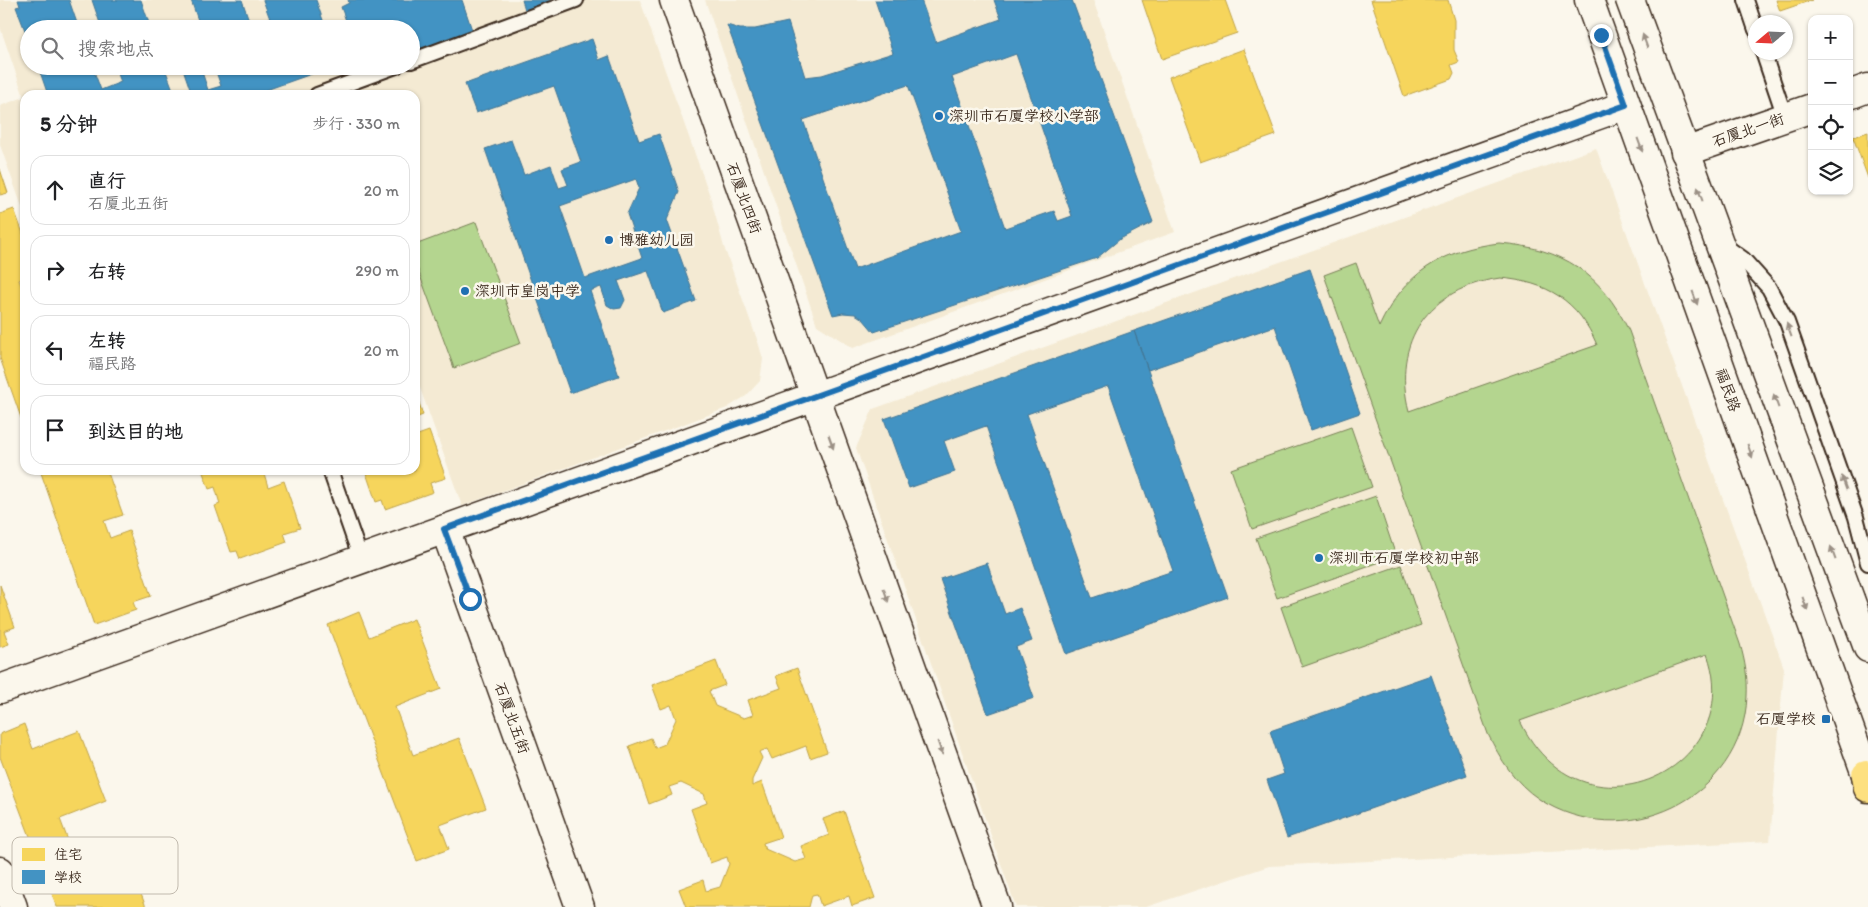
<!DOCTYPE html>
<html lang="zh">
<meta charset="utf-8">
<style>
body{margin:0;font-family:Itim,"LXGW WenKai TC",sans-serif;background:#f2f2f2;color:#202124}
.controls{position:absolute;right:15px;top:15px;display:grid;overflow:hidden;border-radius:10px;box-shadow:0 1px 4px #0004}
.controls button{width:45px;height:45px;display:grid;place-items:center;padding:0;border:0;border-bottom:1px solid #e0e0e0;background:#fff;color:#202124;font:25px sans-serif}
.compass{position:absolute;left:1748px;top:15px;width:45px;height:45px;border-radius:50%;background:#fff;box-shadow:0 1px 4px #0004;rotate:251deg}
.stop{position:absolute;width:15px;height:15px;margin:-11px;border:4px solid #1f6fb2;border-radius:50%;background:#fff}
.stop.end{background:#1f6fb2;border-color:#fff;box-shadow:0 1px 5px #0008}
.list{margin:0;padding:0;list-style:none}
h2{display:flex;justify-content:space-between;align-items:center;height:65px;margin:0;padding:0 20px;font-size:21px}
h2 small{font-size:16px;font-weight:400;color:#757577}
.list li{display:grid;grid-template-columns:32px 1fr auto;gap:15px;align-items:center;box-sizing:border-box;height:70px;margin:0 10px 10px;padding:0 10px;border:1px solid #e0e0e0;border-radius:15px}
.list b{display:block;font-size:19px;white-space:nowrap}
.list p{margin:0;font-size:16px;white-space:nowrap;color:#757577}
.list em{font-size:16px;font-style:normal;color:#757577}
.icon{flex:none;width:28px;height:28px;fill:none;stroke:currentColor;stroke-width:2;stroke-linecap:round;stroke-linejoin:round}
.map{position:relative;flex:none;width:1868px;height:907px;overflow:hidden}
.search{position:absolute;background:#fff;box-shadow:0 1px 4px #0004;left:20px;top:20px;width:400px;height:55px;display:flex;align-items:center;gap:12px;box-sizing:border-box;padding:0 18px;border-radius:28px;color:#757577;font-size:19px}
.panel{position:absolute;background:#fff;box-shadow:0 1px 4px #0004;left:20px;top:90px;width:400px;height:385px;border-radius:15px}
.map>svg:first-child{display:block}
.built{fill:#f4ead3;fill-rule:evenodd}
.green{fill:#b4d58f;stroke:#788056;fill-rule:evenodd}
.homes{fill:#f6d55c;stroke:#bea249}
.schools{fill:#4393c3;stroke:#417492;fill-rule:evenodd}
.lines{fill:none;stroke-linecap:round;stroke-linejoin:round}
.lane-casing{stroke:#3b2a1e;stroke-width:18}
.street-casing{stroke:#3b2a1e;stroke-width:31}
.secondary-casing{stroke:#3b2a1e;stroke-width:31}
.primary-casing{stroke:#3b2a1e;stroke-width:31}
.lane{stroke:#fbf7ec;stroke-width:14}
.street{stroke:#fbf7ec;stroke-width:28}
.secondary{stroke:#fbf7ec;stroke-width:28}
.primary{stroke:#fde080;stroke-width:28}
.oneway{fill:#9b9085}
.route{stroke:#1f6fb2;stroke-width:6}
.poi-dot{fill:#1f6fb2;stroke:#fbf7ec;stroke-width:2}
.labels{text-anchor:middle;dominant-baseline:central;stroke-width:5;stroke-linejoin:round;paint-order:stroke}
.poi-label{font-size:15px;fill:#3b2a1e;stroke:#fbf7ec;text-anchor:start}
.street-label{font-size:15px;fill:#3b2a1e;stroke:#fbf7ec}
.key{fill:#fbf7ec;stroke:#c1baae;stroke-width:1}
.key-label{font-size:14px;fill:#3b2a1e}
</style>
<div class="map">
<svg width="1868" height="907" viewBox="0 0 1868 907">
<rect width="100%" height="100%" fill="#fbf7ec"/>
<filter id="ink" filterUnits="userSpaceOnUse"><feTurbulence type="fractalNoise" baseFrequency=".02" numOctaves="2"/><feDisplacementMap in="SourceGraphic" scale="10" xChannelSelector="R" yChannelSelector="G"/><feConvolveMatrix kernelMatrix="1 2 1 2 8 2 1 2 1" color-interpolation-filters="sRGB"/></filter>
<g filter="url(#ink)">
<g class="built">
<path d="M0,0H640L710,196L724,247L759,345L763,359L760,381L746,396L727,408L462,506L415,374V95H25V208L22,207L0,145V106L24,97L0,27ZM29,29H411V66H29Z"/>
<polygon points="705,0 1093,0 1175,232 853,348 817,325"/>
<polygon points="1596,148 1784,668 1770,841 1269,866 1146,907 1016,907 856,448 873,409"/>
</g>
<g class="green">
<polygon points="476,222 521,343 454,368 415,262 415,245"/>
<path d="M1499,243C1563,248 1601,273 1629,331L1740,644C1745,661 1748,678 1747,696C1743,800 1623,854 1539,799C1515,783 1500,759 1488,734L1324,275L1356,263L1379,327C1404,273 1442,250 1499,243ZM1500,278C1547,282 1578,300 1597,345L1409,411C1391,341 1429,288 1500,278ZM1707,654C1749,767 1582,850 1520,721Z"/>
<polygon points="1351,427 1372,487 1252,529 1231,469"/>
<polygon points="1376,496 1396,556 1277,598 1256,538"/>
<polygon points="1401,565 1421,625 1302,667 1281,607"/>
</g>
<g class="homes">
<polygon points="1142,0 1225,0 1237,33 1162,59"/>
<polygon points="1371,0 1448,0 1454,20 1454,50 1459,62 1451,65 1454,73 1451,79 1404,96"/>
<polygon points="1776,0 1812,0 1780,11"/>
<polygon points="1244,49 1276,135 1200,162 1169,77"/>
<polygon points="1868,132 1868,178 1853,137"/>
<polygon points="0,169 8,193 0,195"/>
<polygon points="14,209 25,239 25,277 19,280 25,296 25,429 0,358 0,214"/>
<polygon points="415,391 423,415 415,418"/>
<polygon points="429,431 446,478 430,483 433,492 385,509 382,500 376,502 365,470 415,470 415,436"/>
<polygon points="40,470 107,470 123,515 104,521 110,538 129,531 151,596 133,602 136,610 94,625"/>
<polygon points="202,470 263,470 268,487 284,481 300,528 284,533 287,542 240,559 237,551 231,552 215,506 220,504 215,487 209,489"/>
<polygon points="0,585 15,627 4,631 9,644 0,647"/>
<polygon points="359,612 369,637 414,619 441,689 395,707 413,755 459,738 486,808 440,825 449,849 417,861 328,625"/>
<polygon points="716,661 725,685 709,691 715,706 744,718 753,715 748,700 781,688 776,676 797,668 827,752 810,758 806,746 772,759 767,749 759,752 762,758 752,780 752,786 762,782 781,837 763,843 765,849 795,862 806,859 801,846 829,835 823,819 844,811 875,898 852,906 849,896 821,906 817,894 812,895 809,907 686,907 679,889 703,880 706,891 720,887 729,864 727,857 710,863 691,809 707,803 704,794 681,783 669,787 672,795 649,804 629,746 651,738 655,748 665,744 676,719 671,705 661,709 652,685"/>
<polygon points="24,724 33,749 79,731 106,801 60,819 69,843 37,855 0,757 0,734"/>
<polygon points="69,843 78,867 124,850 146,907 57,907 37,855"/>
</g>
<g class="schools">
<polygon points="18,0 69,0 79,29 29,29 29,41 16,7 20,6"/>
<polygon points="92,0 141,0 151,29 102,29"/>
<polygon points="191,0 242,0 252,29 201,29"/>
<polygon points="263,0 316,0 326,29 270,29 273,27"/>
<polygon points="348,0 462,0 474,36 411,59 411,29 349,29 341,7 349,3"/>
<polygon points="522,0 571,0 527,16"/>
<path d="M875,0H921L936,42L1001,19L994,0H1072L1153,222L1120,239L1097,258L874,332L863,319L855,314L843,313L833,315L727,25L740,29H755L788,22L805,77L822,75L893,53ZM1016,54L1072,216L1058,221L1054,211L1005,228L952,77ZM908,85L961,231L855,269L803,120Z"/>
<path d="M592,39L599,60L609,56L639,141L659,134L679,192L667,220L696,301L663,313L648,271L618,281L625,300L621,308L614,309L607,305L601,287L590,291L619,376L570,393L485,149L511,140L524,175L551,165L559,188L568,185L562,169L581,162L554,86L476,113L465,84ZM636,179L639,188L627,214L642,258L585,278L560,206Z"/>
<polygon points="38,66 92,66 101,90 121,82 115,66 164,66 175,95 48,95"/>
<polygon points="182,66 200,66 208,90 221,86 214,66 334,66 252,95 192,95"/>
<polygon points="1310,269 1360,413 1311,430 1275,326 1148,370 1134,331"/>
<path d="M1134,331L1228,597L1066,654L986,426L944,441L955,472L909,488L884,419ZM1108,386L1173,571L1092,598L1027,414Z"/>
<polygon points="987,563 1005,614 1020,608 1032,641 1016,647 1034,698 988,714 940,579"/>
<polygon points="1431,675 1467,775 1287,838 1267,780 1284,774 1270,731"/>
</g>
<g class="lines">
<defs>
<g id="lane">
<polyline points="1746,0 1756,30"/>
<polyline points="1763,52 1785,117"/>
<polyline points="411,61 576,0"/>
<polyline points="317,95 396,66"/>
<polyline points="1725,246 1743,259 1769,288 1787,322 1856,517 1868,563"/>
<polyline points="330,470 361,559"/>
</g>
<g id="street">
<polyline points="674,0 997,907"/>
<polyline points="1849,95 1868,88"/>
<polyline points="1685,152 1812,108"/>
<polyline points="445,529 580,907"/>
<polyline points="0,689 1626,105"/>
<polyline points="0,871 13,907"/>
</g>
<g id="secondary">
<polyline points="1589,0 1868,780"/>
<polyline points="1630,0 1868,648"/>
</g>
<polyline id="primary" points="1866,775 1868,788"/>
</defs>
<use href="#lane" class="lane-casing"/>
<use href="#street" class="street-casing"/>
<use href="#secondary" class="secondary-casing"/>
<use href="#primary" class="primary-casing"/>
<use href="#lane" class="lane"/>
<use href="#street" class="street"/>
<use href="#secondary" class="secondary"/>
<use href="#primary" class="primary"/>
</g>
<defs><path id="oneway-solid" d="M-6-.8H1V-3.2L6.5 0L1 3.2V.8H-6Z" transform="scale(1.25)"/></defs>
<g class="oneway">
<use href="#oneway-solid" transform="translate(1645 41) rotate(-110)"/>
<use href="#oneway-solid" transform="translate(1640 145) rotate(70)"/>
<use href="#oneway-solid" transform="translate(1700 194) rotate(-110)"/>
<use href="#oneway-solid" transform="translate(1695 298) rotate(70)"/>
<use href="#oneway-solid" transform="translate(1789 330) rotate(-110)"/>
<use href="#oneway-solid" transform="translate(1776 401) rotate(-110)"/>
<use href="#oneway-solid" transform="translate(831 442) rotate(70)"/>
<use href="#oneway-solid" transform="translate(1750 451) rotate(70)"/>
<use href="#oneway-solid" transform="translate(1844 483) rotate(-110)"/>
<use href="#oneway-solid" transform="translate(1833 553) rotate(-110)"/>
<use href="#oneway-solid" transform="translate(886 595) rotate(70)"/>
<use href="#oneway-solid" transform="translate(1805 604) rotate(70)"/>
<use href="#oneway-solid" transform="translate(940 748) rotate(70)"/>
</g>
</g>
<g class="lines" filter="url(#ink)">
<polyline class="route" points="470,599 444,529 1626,105 1601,35"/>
</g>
<g class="poi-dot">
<circle cx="939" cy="116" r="5"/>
<circle cx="609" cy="240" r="5"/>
<circle cx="465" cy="291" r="5"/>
<circle cx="1319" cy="558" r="5"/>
<rect x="1821" y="714" width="10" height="10" rx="2.5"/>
</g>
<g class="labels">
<g class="poi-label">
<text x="949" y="116">深圳市石厦学校小学部</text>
<text x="619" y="240">博雅幼儿园</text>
<text x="475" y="291">深圳市皇岗中学</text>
<text x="1329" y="558">深圳市石厦学校初中部</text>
<text x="1816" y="719" text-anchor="end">石厦学校</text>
</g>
<g class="street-label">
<text transform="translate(1748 130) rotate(-19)">石厦北一街</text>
<text transform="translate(744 198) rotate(70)">石厦北四街</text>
<text transform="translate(1728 390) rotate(70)">福民路</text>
<text transform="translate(512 718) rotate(70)">石厦北五街</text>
</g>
</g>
<rect x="12" y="837" width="166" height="57" rx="8" class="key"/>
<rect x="22" y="848" width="23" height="13" fill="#f6d55c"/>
<rect x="22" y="870" width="23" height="14" fill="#4393c3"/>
<g class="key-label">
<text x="54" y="859">住宅</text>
<text x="54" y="882">学校</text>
</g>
</svg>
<div class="controls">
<button>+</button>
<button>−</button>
<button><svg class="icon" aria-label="locate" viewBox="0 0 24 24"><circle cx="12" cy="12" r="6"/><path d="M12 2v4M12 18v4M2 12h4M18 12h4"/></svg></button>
<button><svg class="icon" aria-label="layers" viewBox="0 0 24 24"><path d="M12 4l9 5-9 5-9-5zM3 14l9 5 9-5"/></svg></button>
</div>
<svg class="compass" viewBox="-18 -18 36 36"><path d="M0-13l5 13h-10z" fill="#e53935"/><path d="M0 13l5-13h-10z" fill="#757577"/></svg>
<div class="stop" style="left:470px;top:599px"></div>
<div class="stop end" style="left:1601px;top:35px"></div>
<div class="search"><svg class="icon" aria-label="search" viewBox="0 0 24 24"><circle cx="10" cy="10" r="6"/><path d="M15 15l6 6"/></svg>搜索地点</div>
<section class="panel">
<h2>5 分钟<small>步行 · 330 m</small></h2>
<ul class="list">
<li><svg class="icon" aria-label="ahead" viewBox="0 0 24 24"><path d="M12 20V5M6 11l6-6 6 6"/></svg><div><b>直行</b><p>石厦北五街</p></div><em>20 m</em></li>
<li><svg class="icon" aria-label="right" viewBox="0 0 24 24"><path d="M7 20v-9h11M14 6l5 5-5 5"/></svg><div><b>右转</b></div><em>290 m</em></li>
<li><svg class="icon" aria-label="left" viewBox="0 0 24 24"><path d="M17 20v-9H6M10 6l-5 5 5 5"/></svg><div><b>左转</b><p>福民路</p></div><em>20 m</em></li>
<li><svg class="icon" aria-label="arrive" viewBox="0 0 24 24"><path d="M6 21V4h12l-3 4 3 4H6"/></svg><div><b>到达目的地</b></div></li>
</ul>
</section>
</div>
